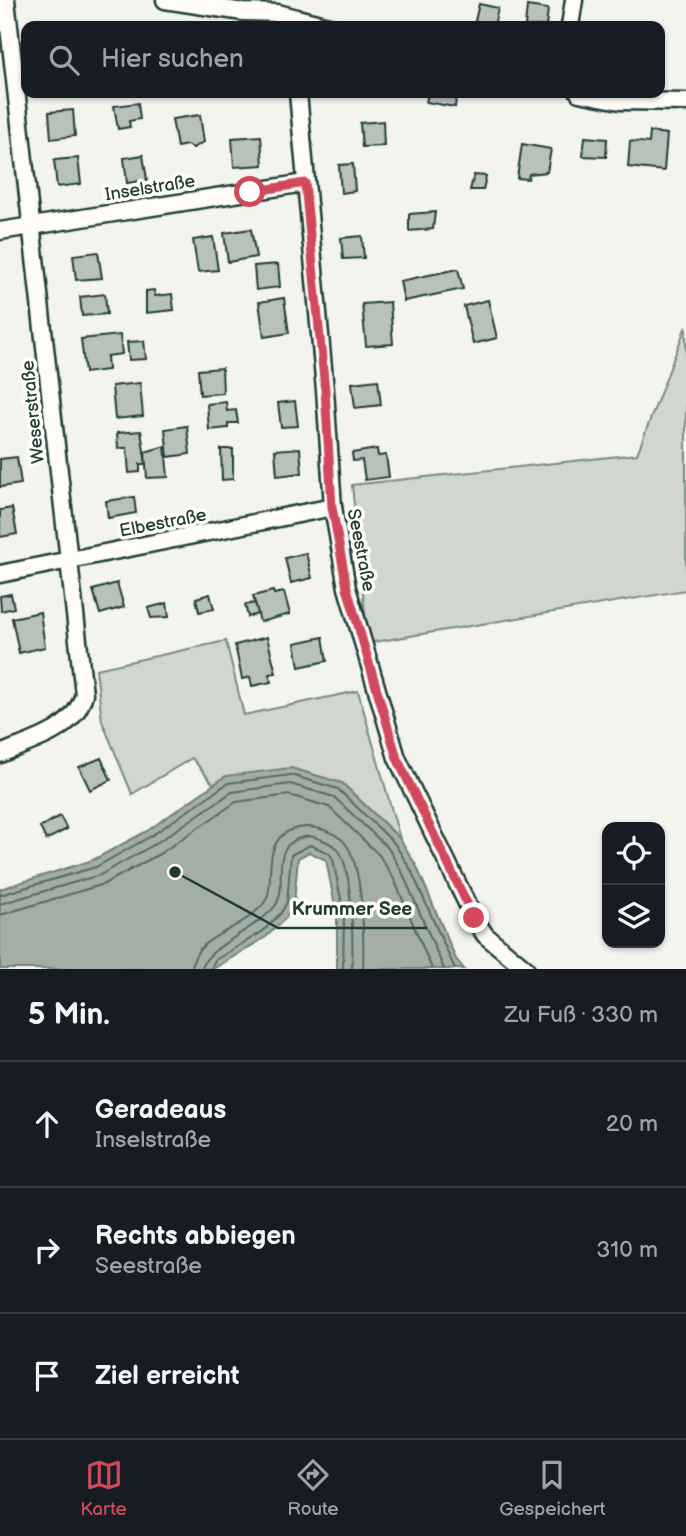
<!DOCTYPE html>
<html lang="de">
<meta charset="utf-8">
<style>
body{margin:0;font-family:"Balsamiq Sans",sans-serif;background:#242831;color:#f1f3f6}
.controls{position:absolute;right:21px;bottom:21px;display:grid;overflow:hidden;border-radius:14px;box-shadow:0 2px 5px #0004}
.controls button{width:63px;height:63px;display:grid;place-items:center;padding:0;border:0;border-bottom:2px solid #363941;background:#171b24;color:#f1f3f6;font:35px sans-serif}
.stop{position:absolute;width:21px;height:21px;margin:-16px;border:5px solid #d1495b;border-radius:50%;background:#fff}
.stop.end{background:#d1495b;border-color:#fff;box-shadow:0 2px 7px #0008}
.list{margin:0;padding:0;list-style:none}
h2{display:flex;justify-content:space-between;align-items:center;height:91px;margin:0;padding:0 28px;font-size:30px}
h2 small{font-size:23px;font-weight:400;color:#9ea1a6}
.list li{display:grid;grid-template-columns:46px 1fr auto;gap:21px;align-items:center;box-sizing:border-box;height:126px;padding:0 28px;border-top:2px solid #363941}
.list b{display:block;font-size:26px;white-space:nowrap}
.list p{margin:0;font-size:23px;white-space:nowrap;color:#9ea1a6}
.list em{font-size:23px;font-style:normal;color:#9ea1a6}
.icon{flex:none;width:38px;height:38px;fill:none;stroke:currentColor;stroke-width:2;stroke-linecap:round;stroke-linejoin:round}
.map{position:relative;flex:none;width:686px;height:969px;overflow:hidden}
.search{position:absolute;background:#171b24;box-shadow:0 2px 5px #0004;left:21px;right:21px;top:21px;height:77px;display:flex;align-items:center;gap:18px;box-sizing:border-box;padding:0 24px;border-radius:14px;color:#9ea1a6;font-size:26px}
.sheet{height:469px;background:#171b24}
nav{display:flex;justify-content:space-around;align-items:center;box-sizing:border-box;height:98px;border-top:2px solid #363941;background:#171b24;font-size:19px;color:#9ea1a6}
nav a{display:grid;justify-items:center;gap:4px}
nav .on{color:#d1495b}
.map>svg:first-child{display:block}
.green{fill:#d1d6d1;stroke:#788a82;stroke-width:2}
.water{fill:#a3aea7;stroke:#6e8179;stroke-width:2}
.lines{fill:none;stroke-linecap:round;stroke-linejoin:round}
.shore{stroke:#546a62;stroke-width:2}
.building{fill:#b9c1bb;stroke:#1f3d34;stroke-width:2}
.minor-casing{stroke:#1f3d34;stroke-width:21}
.minor{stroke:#fdfcf7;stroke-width:16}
.route{stroke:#d1495b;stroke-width:9}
.labels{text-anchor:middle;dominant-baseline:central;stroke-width:7;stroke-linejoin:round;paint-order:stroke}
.street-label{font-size:18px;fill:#1f3d34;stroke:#fdfcf7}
.leader{fill:none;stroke:#1f3d34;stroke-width:2.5}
.callout-dot{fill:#1f3d34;stroke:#fdfcf7;stroke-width:2.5}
.callout-label{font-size:19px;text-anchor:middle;font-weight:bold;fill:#1f3d34;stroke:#fdfcf7;stroke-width:7;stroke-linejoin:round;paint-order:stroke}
</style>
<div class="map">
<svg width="686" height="969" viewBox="0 0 686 969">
<rect width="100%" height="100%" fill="#f4f4ef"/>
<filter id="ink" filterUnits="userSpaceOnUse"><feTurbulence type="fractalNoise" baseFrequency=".0143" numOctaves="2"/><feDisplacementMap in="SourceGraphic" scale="14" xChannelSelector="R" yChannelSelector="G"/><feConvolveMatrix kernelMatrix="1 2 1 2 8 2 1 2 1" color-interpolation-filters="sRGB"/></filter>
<g filter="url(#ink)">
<g class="green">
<polygon points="686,326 686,590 368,643 352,485 637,454"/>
<polygon points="226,641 244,715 358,691 400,839 342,783 226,776 214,785 192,758 132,794 102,721 96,669"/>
</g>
<polygon class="water" points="291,768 342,783 400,839 417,867 456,959 464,969 337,969 337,916 326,860 309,852 298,858 294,904 286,918 266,937 213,969 0,969 0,889 93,860 147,831 226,776"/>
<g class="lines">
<g class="shore">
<polyline points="0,895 96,867 151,836 228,783 291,775 338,789 394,843 411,870 455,969"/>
<polyline points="0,904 100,875 155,844 232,792 290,784 334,797 388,848 403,874 444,969"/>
<polyline points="0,915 104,884 161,853 236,802 289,795 329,807 379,855 394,879 432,969"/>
<path d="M192,969C193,938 233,932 253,914C257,910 265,904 267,898C272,884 268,865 273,850C283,820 321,823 341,839C364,856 364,941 363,969"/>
<path d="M202,969C204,948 259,928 275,906C291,884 263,842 310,836C319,838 333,843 339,851C353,871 353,944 352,969"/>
<polyline points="211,969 215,960 262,932 281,913 287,902 291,855 310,845 329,853 333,859 344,915 343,969"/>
</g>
</g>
<g class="building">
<polygon points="479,4 498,8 494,26 474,25"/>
<polygon points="527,6 548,9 546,26 525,26"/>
<polygon points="428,93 457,93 455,107 426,102"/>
<polygon points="138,103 140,119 129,121 130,127 118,129 114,106"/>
<polygon points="73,110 75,136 51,139 49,112"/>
<polygon points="200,115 204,142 193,148 187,145 177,147 172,119"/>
<polygon points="383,121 384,146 362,147 360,123"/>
<polygon points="650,132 667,134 664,171 628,167 630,141 649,143"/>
<polygon points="261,136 263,165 234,167 232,138"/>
<polygon points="585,137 607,139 606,157 583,156"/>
<polygon points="522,144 551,149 547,172 529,174 528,179 517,178"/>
<polygon points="143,155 147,180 127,183 124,158"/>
<polygon points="78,158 81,184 57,187 54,160"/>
<polygon points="353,164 355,191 341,193 339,165"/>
<polygon points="474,175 486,176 483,190 470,190"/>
<polygon points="435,212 433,229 409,231 409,214"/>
<polygon points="251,229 256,257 228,262 224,233"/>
<polygon points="362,236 364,258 343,259 341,238"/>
<polygon points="213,237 218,270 198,272 193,240"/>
<polygon points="98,252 102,278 76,280 73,255"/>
<polygon points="278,264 280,287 256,290 254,266"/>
<polygon points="458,269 463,289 404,301 400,281"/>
<polygon points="154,290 155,296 172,294 174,310 146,313 146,291"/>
<polygon points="105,294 107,314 82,316 80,297"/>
<polygon points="284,298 289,333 264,337 259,302"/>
<polygon points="488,300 497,338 473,344 464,306"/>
<polygon points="390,302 393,344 366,346 362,304"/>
<polygon points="120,335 122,354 107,356 108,370 85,373 81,339"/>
<polygon points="144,341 146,359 129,360 127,342"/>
<polygon points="222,368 223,393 200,395 198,370"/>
<polygon points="378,380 381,405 355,408 352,383"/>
<polygon points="140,383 143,416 115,419 112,386"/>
<polygon points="295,401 298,426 281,427 278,403"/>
<polygon points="226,402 227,411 236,410 238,423 228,423 228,428 209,430 207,404"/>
<polygon points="187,426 190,454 168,457 165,429"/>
<polygon points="141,431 146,464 140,464 140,472 129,473 127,448 118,448 117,433"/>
<polygon points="165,446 168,477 147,478 145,452"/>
<polygon points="300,448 302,473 277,476 275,450"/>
<polygon points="221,449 233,449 233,479 222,480"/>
<polygon points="377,449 378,456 386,455 389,477 365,480 362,460 353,461 352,453"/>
<polygon points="17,457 21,484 0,487 0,459"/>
<polygon points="134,497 136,513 108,518 106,501"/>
<polygon points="12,508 17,534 0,537 0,510"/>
<polygon points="306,553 312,578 291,583 285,558"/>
<polygon points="117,583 124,607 100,614 93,590"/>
<polygon points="273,591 274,594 284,592 290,614 260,622 253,596"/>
<polygon points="11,594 14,608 1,611 0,596"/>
<polygon points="210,594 214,609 199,612 196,598"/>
<polygon points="167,603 169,617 151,618 148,608"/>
<polygon points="255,603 258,614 248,617 245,605"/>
<polygon points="40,612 45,647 19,653 12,618"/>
<polygon points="267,637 276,673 269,674 271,682 252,686 250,677 242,679 235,645"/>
<polygon points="323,637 327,661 299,667 295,643"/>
<polygon points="101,758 111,780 90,790 79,767"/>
<polygon points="60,816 67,829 46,840 40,827"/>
</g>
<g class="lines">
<defs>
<g id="minor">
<polyline points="165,0 243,12 277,13 328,26"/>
<polyline points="570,26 574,0"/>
<polyline points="298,93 325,390 333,507 347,588 397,758 474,918 485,935 526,969"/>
<polyline points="579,93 620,101 686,102"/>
<polyline points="0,231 305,183"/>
<polyline points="0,574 333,507"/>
<path d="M0,754C33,740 74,732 84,694L6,0"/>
</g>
</defs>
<use href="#minor" class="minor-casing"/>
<use href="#minor" class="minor"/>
</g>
</g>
<g class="lines" filter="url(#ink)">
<polyline class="route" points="250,192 305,183 325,390 332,507 347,588 397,758 474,918"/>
</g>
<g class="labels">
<g class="street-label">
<text transform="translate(150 188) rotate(-9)">Inselstraße</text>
<text transform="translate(33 412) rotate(-96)">Weserstraße</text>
<text transform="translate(163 523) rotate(-11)">Elbestraße</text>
<text transform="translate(361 550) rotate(79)">Seestraße</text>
</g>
</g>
<path class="leader" d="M175 872L278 928H427"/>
<circle class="callout-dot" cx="175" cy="872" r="7"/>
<g class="callout-label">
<text x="352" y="915">Krummer See</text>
</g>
</svg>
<div class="controls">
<button><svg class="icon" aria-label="locate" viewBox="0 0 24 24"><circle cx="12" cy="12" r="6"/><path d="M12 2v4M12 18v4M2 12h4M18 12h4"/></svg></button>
<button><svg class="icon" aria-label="layers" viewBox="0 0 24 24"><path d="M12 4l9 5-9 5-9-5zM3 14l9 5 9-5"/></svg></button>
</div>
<div class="stop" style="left:250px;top:192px"></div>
<div class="stop end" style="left:474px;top:918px"></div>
<div class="search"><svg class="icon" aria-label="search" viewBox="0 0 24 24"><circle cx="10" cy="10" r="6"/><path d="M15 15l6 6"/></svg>Hier suchen</div>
</div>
<section class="sheet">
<h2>5 Min.<small>Zu Fuß · 330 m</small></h2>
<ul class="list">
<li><svg class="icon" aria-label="ahead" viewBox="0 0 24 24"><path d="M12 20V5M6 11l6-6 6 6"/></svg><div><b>Geradeaus</b><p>Inselstraße</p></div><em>20 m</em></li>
<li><svg class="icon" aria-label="right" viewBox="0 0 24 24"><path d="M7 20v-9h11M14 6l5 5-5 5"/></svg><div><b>Rechts abbiegen</b><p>Seestraße</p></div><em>310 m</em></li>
<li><svg class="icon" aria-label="arrive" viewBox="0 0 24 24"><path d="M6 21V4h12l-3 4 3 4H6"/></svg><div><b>Ziel erreicht</b></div></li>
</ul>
</section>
<nav>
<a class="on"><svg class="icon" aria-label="map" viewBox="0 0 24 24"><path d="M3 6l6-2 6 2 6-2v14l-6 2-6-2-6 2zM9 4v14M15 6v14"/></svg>Karte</a>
<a><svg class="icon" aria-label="directions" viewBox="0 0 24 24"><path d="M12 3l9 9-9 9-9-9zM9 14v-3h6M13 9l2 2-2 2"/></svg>Route</a>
<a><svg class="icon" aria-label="saved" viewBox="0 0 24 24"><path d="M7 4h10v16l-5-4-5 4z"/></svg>Gespeichert</a>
</nav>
